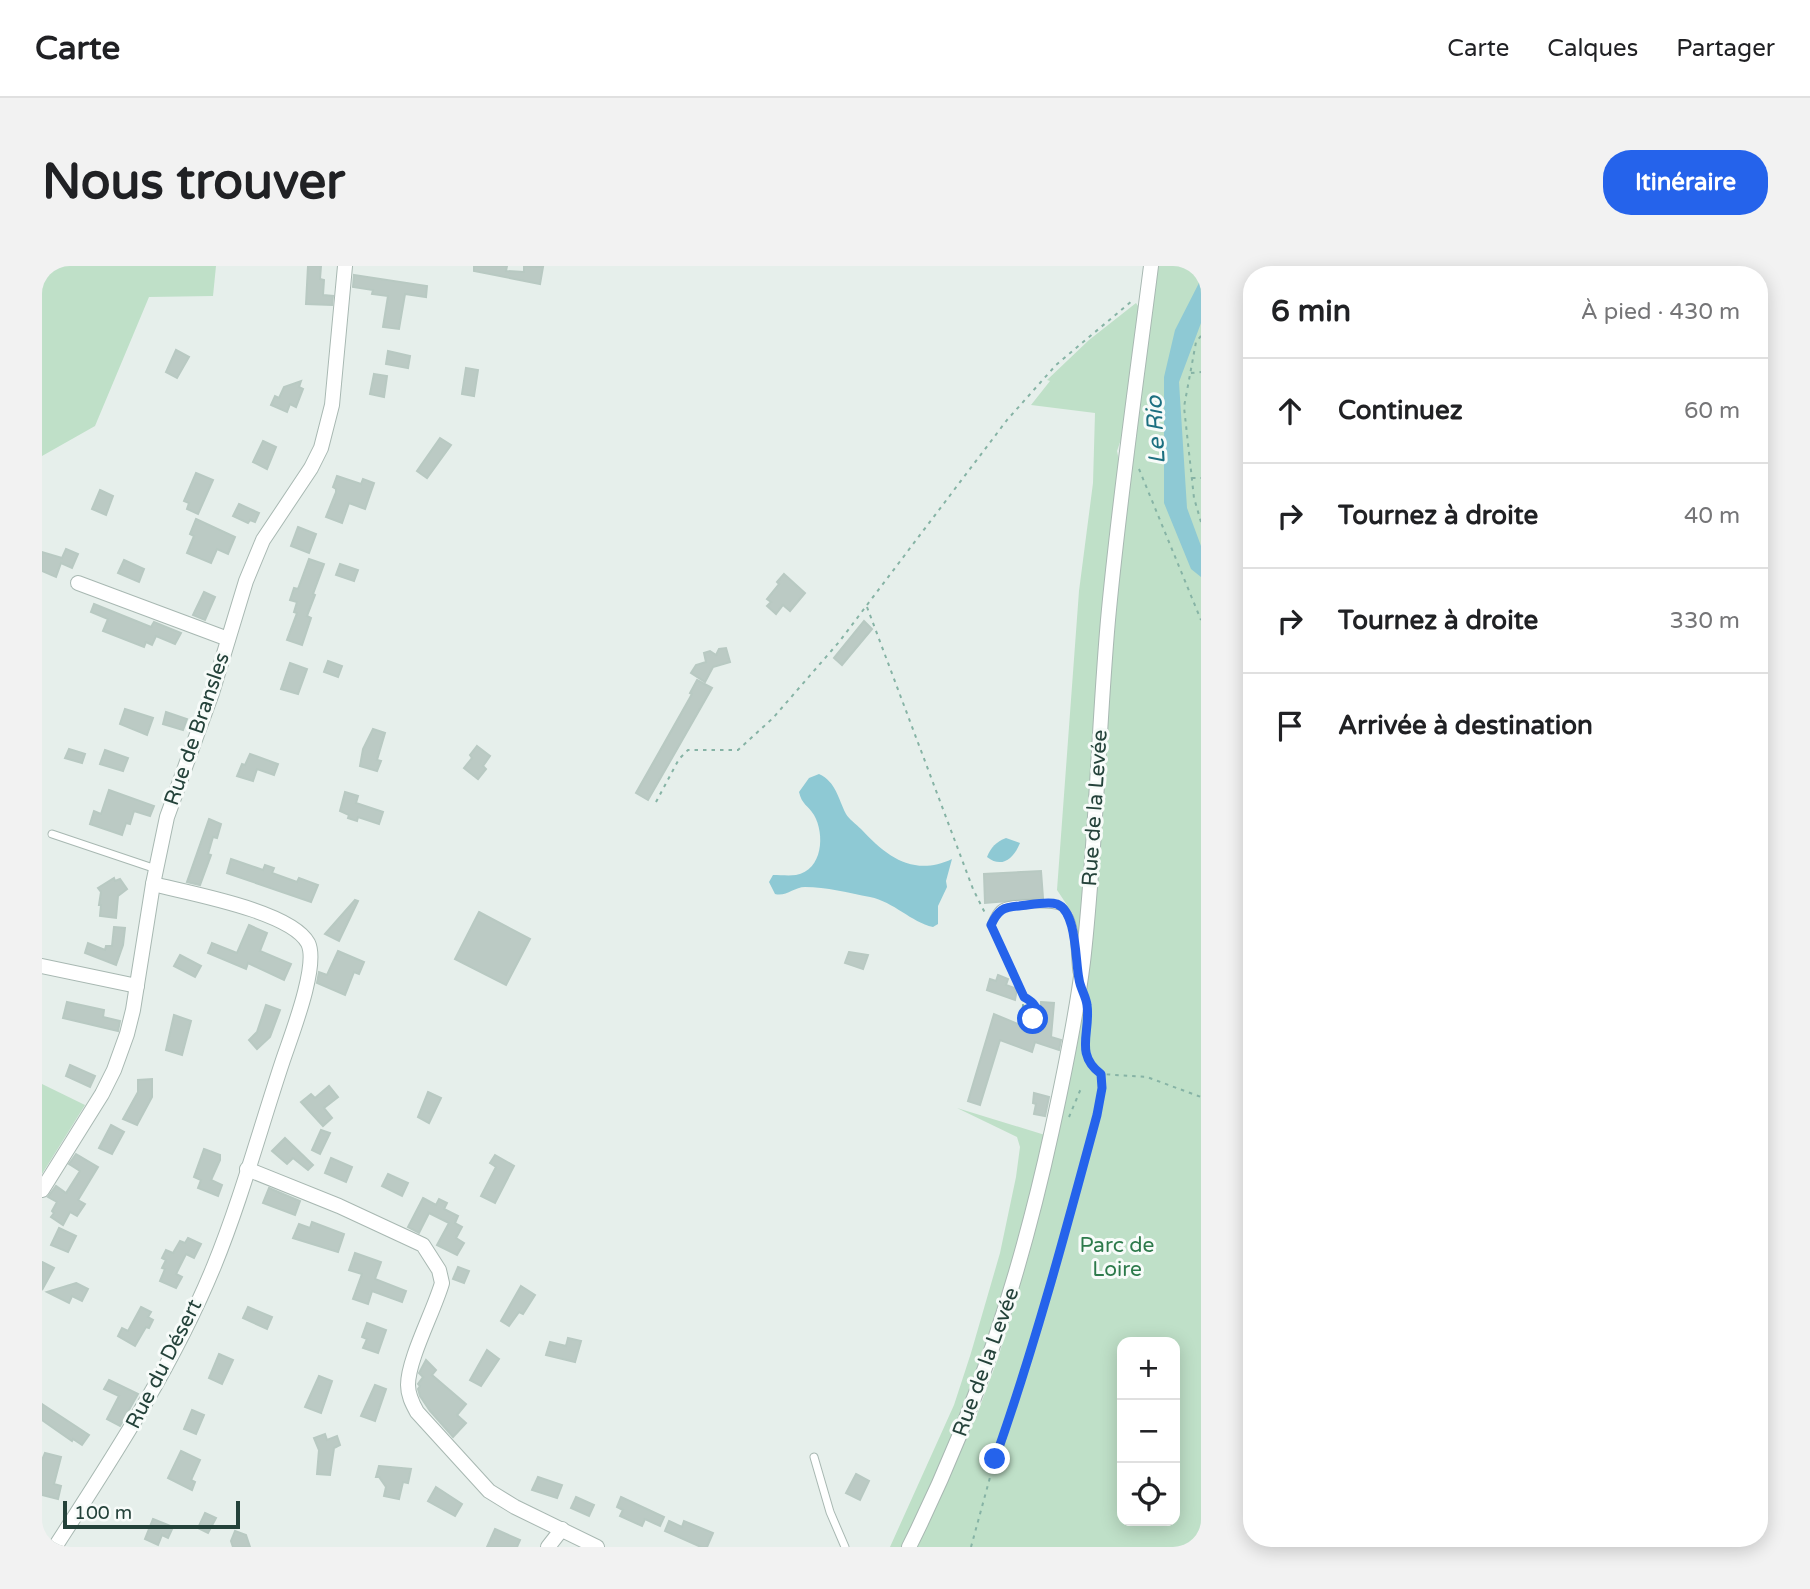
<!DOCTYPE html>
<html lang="fr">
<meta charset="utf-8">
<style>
body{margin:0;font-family:"Varela Round",sans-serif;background:#f2f2f2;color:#202124}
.controls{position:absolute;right:21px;bottom:21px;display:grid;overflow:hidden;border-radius:14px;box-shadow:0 4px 18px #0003}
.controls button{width:63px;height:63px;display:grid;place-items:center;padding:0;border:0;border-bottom:2px solid #e0e0e0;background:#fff;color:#202124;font:35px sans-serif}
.scale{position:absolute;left:21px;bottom:18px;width:177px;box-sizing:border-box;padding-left:7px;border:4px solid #24423a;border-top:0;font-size:19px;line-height:24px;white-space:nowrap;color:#24423a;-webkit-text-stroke:5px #f7fbf9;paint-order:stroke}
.stop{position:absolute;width:21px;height:21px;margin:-16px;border:5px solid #2563eb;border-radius:50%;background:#fff}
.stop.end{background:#2563eb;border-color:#fff;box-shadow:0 2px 7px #0008}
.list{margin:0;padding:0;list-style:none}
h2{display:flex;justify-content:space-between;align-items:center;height:91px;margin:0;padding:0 28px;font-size:30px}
h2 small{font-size:23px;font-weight:400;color:#757577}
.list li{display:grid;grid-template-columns:46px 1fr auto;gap:21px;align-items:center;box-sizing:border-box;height:105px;padding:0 28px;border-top:2px solid #e0e0e0}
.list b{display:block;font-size:26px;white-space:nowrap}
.list em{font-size:23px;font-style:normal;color:#757577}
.icon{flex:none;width:38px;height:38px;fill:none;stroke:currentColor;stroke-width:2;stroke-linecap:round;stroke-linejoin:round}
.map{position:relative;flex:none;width:1159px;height:1281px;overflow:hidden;border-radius:28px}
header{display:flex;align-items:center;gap:42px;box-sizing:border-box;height:98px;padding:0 35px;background:#fff;border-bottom:2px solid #e0e0e0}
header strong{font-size:33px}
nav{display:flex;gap:38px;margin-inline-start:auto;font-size:24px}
.intro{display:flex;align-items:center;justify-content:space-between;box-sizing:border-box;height:168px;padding:0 42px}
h1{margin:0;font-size:49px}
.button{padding:18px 32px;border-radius:28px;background:#2563eb;color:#fff;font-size:24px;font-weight:700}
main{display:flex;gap:42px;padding:0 42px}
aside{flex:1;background:#fff;border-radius:28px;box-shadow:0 4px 18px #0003}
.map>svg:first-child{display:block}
.green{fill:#bfe0c8;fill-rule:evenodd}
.water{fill:#8ec9d4}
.building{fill:#bbcac4;stroke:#b8c9c2;stroke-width:2}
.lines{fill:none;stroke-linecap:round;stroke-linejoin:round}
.service-casing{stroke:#a8b8b2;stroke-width:9}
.minor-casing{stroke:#a8b8b2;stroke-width:16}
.path{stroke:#86b3a5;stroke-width:2;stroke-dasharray:3.5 5;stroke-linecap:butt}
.service{stroke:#fff;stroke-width:7}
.minor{stroke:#fff;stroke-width:14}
.route{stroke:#2563eb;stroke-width:9}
.labels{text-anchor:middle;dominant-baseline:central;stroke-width:6;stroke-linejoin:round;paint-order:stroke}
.street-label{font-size:21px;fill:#24423a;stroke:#f7fbf9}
.park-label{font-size:21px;fill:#2d7a4b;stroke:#f7fbf9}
.water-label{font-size:23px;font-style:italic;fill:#1c6f80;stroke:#f7fbf9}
</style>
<header>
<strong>Carte</strong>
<nav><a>Carte</a><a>Calques</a><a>Partager</a></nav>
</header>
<div class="intro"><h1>Nous trouver</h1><a class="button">Itinéraire</a></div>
<main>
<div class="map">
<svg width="1159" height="1281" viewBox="0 0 1159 1281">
<rect width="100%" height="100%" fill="#e6efeb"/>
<g class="green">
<polygon points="0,0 174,0 171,30 107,31 53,160 0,190"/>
<path d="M1115,0H1159V1281H874L934,1151L956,1092L976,1026L990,974L1041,719L1087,202ZM1080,1076H1133V1255H1080Z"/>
<polygon points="1094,37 1098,43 1083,162 1075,185 1078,199 1037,684 1031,648 1015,624 1037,325 1051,217 1053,147 989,139 1008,115 1005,114 1047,74"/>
<polygon points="0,818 43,839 0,908"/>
<polygon points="915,842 1003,869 981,969 938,1109 862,1281 848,1281 912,1139 929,1087 958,987 974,911 978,881 975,871"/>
</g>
<g class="water">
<polygon points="1159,13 1159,57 1137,116 1145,242 1159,280 1159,311 1149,303 1122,237 1122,111 1133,64"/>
<path d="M777,508C794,516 796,532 804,548C807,553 814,558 819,563C845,591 872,611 910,593L904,615L905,621L896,640V658L891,661C869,656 852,636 828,631C807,627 784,621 763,621C752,621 744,631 733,628L727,616L731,609C738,609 747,610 754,609C781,604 783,568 772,549C766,539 760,539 757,526L767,512Z"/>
<path d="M964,572L978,577C972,592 960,603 945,591C949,581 954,576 964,572Z"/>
</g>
<g class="building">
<polygon points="266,0 279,0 278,13 282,14 281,29 291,30 290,39 264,38"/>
<polygon points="432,0 465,0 464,5 482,6 482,0 501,1 498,18 432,5"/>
<polygon points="312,9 385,20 384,31 363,28 357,63 341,61 346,30 330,28 331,24 311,21"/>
<polygon points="134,84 147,91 135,112 124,106"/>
<polygon points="346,85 368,90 366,102 344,98"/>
<polygon points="424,102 436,104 432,130 420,128"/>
<polygon points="332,108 345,110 342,131 328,128"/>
<polygon points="259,115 257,121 261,123 254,141 248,138 245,146 229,139 233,130 237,132 242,121"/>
<polygon points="398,172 409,179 385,212 375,205"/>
<polygon points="221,175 234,181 225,203 211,196"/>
<polygon points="154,207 171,214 156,248 145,243 147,237 142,235"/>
<polygon points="295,210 319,218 321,213 332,217 323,243 307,237 300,257 284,251 294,226 294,223 291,221"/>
<polygon points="58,224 71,230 64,249 50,243"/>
<polygon points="197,238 217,247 213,256 208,254 206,257 191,250"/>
<polygon points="154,253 193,271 186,288 175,283 169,297 145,287 152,270 148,268"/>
<polygon points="256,261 274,268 267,287 249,280"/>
<polygon points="24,283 36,288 30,302 19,297 14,311 0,305 0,286 20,292"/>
<polygon points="267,293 282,298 271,328 273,329 265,350 269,352 260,379 245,374 255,347 252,346 255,336 248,334 252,322 256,323"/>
<polygon points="82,294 102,303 97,316 76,307"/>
<polygon points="298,298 316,304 312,315 294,309"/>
<polygon points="742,308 763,327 748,345 741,339 734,348 725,340 729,336 725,333 737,318 735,316"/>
<polygon points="162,326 173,331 163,354 151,349"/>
<polygon points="52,338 109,361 112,356 139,367 133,378 114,370 110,379 104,376 102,381 61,365 66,353 49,346"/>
<polygon points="822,355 830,363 800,399 792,392"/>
<polygon points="684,382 688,396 671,401 663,416 649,407 654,399 664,396 662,387 668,385 674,389 677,383"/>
<polygon points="286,395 300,400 296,411 282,406"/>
<polygon points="248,397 265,403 256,428 239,423"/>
<polygon points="655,414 670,422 606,534 594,527 650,428 648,427"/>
<polygon points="83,443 111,452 105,469 78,458"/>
<polygon points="124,446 145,453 141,464 121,458"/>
<polygon points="331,463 343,467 335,494 339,495 335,505 318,500 321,483"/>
<polygon points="435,480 448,490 441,500 444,503 436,513 422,502 430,492 428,489"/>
<polygon points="27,483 43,488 40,497 23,492"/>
<polygon points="63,484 86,492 81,505 58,498"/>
<polygon points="208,488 236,498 232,509 215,503 211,515 195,510 200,498 203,499"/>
<polygon points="67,524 112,540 108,550 92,545 88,558 84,557 80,569 48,558 52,545 59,548"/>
<polygon points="303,526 316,530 314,537 341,546 337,558 316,551 315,555 306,552 307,549 298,545"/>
<polygon points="167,553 179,558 175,572 171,571 166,588 169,589 158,619 145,616"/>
<polygon points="189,593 221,604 223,599 232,602 230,607 255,616 257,612 276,619 269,636 185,607"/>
<polygon points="999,605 1001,632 943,637 942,608"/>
<polygon points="72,612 73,615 78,613 85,623 76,630 74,652 58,650 59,639 57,639 59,626 56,622"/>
<polygon points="313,634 316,635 297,675 283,668"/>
<polygon points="437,646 488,673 464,719 413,693"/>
<polygon points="207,659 225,667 218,685 249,698 242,714 206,697 204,703 166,687 170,677 195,687"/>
<polygon points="72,661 83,662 81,679 74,699 43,687 46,677 63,684 64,680 70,680"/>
<polygon points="296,685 322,696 317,708 312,706 303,729 275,717 277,706 285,709"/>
<polygon points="807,686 826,689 821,703 803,697"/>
<polygon points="138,689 159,700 153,711 132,700"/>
<polygon points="956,709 966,713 964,719 975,723 973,734 945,724 948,713 954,715"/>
<polygon points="25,736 62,744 61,751 78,755 76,765 21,752"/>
<polygon points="999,736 1012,737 1009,771 1019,774 1017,784 993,776 990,786 958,774 938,839 926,835 952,748 997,767"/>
<polygon points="224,739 238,744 228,771 215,783 207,774 215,766"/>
<polygon points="132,749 149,755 140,789 124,784"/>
<polygon points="28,799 53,810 48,821 24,810"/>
<polygon points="110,813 110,831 95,859 81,853 96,826 96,814"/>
<polygon points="287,820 296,831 282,842 290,852 281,860 259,836 269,828 273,832"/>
<polygon points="386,826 399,832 387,857 376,851"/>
<polygon points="992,827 1007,831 1003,850 992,848 994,838 991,837"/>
<polygon points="69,859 82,866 70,888 57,882"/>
<polygon points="279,864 288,867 278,888 270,884"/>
<polygon points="243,872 271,899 266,904 251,892 245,898 230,885"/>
<polygon points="162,883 178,889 178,894 169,914 180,919 176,930 156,922 159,914 152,911"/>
<polygon points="34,888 56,901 36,934 43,938 35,950 28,946 21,959 9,951 12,947 10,945 15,936 6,931 14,920 24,927 38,905 27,898"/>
<polygon points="453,889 472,900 453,937 439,930 454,901 448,897"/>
<polygon points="289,892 310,901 304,916 283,907"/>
<polygon points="346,908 366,917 360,930 340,920"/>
<polygon points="227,922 258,935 253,949 221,937"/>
<polygon points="381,932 394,939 397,933 405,937 402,943 416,950 413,957 420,961 414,972 422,977 415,989 395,979 407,957 387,947 377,967 366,961"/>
<polygon points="270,956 302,968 296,986 251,972 257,958 268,962"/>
<polygon points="17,962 34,970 26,986 9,979"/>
<polygon points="146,972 159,978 152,992 144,988 134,1008 140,1011 134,1022 118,1015 123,1003 120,1002 124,994 120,992 124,984 131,987 138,975 143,977"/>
<polygon points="313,987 339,996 333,1013 364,1025 360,1036 330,1025 326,1038 311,1033 320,1008 307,1004"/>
<polygon points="0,996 12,1002 0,1024"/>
<polygon points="416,1001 427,1005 422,1017 411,1013"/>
<polygon points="34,1017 46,1023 40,1035 30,1030 27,1037 5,1026"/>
<polygon points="479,1020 493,1029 481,1048 477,1046 467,1060 459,1055"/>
<polygon points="99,1041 109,1046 106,1051 111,1054 107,1062 104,1061 93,1080 76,1070 80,1062 86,1065"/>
<polygon points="206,1041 230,1051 225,1063 201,1052"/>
<polygon points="325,1057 344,1064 336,1087 321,1082 325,1073 320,1071"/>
<polygon points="526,1072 539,1075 533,1096 504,1089 508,1076 524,1080"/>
<polygon points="445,1084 457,1093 439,1120 428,1114"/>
<polygon points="177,1088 191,1094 180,1118 167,1112"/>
<polygon points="384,1094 394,1104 390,1109 424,1138 415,1149 424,1157 411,1171 388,1145 378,1130 376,1123 378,1120 376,1118 381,1111 377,1107"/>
<polygon points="277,1110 290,1115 279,1147 263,1141"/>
<polygon points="67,1114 96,1128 78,1160 65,1153 77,1130 62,1123"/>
<polygon points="333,1119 344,1123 333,1155 319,1150"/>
<polygon points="0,1138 47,1169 40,1179 31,1173 30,1175 0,1154"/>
<polygon points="150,1144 162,1149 154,1168 142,1163"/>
<polygon points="283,1168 285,1174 295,1170 298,1179 292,1182 288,1209 275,1208 277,1184 272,1172"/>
<polygon points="139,1185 158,1194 149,1214 153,1216 150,1224 126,1212"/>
<polygon points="3,1187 19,1191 12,1218 19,1220 16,1233 0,1229 0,1194"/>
<polygon points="337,1200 369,1203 366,1217 361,1216 357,1233 342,1230 344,1221 337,1211 334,1211"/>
<polygon points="814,1208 827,1215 818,1234 804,1227"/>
<polygon points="496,1211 520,1219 515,1232 490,1224"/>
<polygon points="394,1221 420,1238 413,1250 386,1235"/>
<polygon points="534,1231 552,1239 547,1250 529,1242"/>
<polygon points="579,1231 622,1251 618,1260 603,1253 600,1260 578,1250 581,1244 575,1241"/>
<polygon points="163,1247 174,1252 166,1267 156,1262"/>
<polygon points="111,1253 131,1261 126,1272 120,1269 116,1279 103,1273"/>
<polygon points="627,1255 640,1261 642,1255 671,1267 665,1281 659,1281 623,1265"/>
<polygon points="453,1263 478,1274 475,1281 445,1281"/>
<polygon points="193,1265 204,1269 208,1281 191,1281 189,1275"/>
</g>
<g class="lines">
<defs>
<g id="service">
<polyline points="10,568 114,603"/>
<path d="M949,659C952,652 955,644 962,641C970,637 1015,636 1021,642C1036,657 1032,687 1035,706"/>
<polyline points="772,1191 788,1246 803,1281"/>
</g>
<g id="minor">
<polyline points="36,317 186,373"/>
<polyline points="0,700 95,720"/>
<path d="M205,903L297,940L381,979L397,1004L400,1017C392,1045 366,1093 366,1119C366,1129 370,1137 375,1146L447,1225L473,1241L555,1281"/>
<polyline points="0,924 60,828 72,804 85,768 91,744 111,618 125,551 170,427 204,315 221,274 269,202 279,182 290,139 303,0"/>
<path d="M13,1281C71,1191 131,1100 172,1000C199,934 218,863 241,794C249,770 277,699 266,677C249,645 146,627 111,618"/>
<polyline points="506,1281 520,1263"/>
<path d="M867,1281C934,1147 978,1011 1010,864C1022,809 1034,752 1041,696C1054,582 1056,468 1066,354C1077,235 1094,118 1109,0"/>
</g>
</defs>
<use href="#service" class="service-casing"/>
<use href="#minor" class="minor-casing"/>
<g class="path">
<polyline points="1159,70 1154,76 1142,141 1152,232 1159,256"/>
<polyline points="1149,107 1159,106"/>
<polyline points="1097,203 1159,354"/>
<polyline points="1150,212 1159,212"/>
<polyline points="825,341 931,623 944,649"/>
<polyline points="614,536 637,493 646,484 696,484 731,452 797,376 965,154 1014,99 1091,34"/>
<path d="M952,666L982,731C990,736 1003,750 986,754L980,748L982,731"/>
<polyline points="1043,769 1044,792 1049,800 1059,808 1105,811 1159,831"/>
<polyline points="1027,851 1040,820"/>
<polyline points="929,1281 953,1193 981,1113 1036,919 1055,849 1060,822 1059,808"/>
</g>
<use href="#service" class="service"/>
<use href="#minor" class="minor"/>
</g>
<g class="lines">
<path class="route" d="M953,1193C993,1080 1024,964 1055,849L1060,822L1059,808C1032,788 1049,766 1045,739C1044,730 1038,722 1037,713C1033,694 1035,646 1015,638C1005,635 988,639 977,640C961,641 956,644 949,659L982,731C989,735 995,739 995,748L991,753"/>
</g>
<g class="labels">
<g class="street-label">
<text transform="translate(155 463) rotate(-71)">Rue de Bransles</text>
<text transform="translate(1053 542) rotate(-86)">Rue de la Levée</text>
<text transform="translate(944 1096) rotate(-70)">Rue de la Levée</text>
<text transform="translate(122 1098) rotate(-63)">Rue du Désert</text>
</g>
<g class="park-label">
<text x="1075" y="979">Parc de<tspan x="1075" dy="24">Loire</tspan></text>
</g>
<g class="water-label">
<text transform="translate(1114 164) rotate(-93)">Le Rio</text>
</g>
</g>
</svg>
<div class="controls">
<button>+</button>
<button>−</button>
<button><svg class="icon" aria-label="locate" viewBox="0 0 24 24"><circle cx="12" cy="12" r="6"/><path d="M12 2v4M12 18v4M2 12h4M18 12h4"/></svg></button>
</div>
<div class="scale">100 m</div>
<div class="stop" style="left:991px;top:753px"></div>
<div class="stop end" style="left:953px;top:1193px"></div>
</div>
<aside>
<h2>6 min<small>À pied · 430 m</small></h2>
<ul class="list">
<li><svg class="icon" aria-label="ahead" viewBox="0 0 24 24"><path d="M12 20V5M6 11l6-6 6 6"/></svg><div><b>Continuez</b></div><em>60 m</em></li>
<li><svg class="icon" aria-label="right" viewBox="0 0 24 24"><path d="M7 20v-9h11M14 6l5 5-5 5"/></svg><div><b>Tournez à droite</b></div><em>40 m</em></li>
<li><svg class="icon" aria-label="right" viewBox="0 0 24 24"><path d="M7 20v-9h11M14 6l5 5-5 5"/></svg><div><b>Tournez à droite</b></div><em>330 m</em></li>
<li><svg class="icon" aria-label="arrive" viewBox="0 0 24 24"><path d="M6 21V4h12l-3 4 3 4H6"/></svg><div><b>Arrivée à destination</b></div></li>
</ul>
</aside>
</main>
